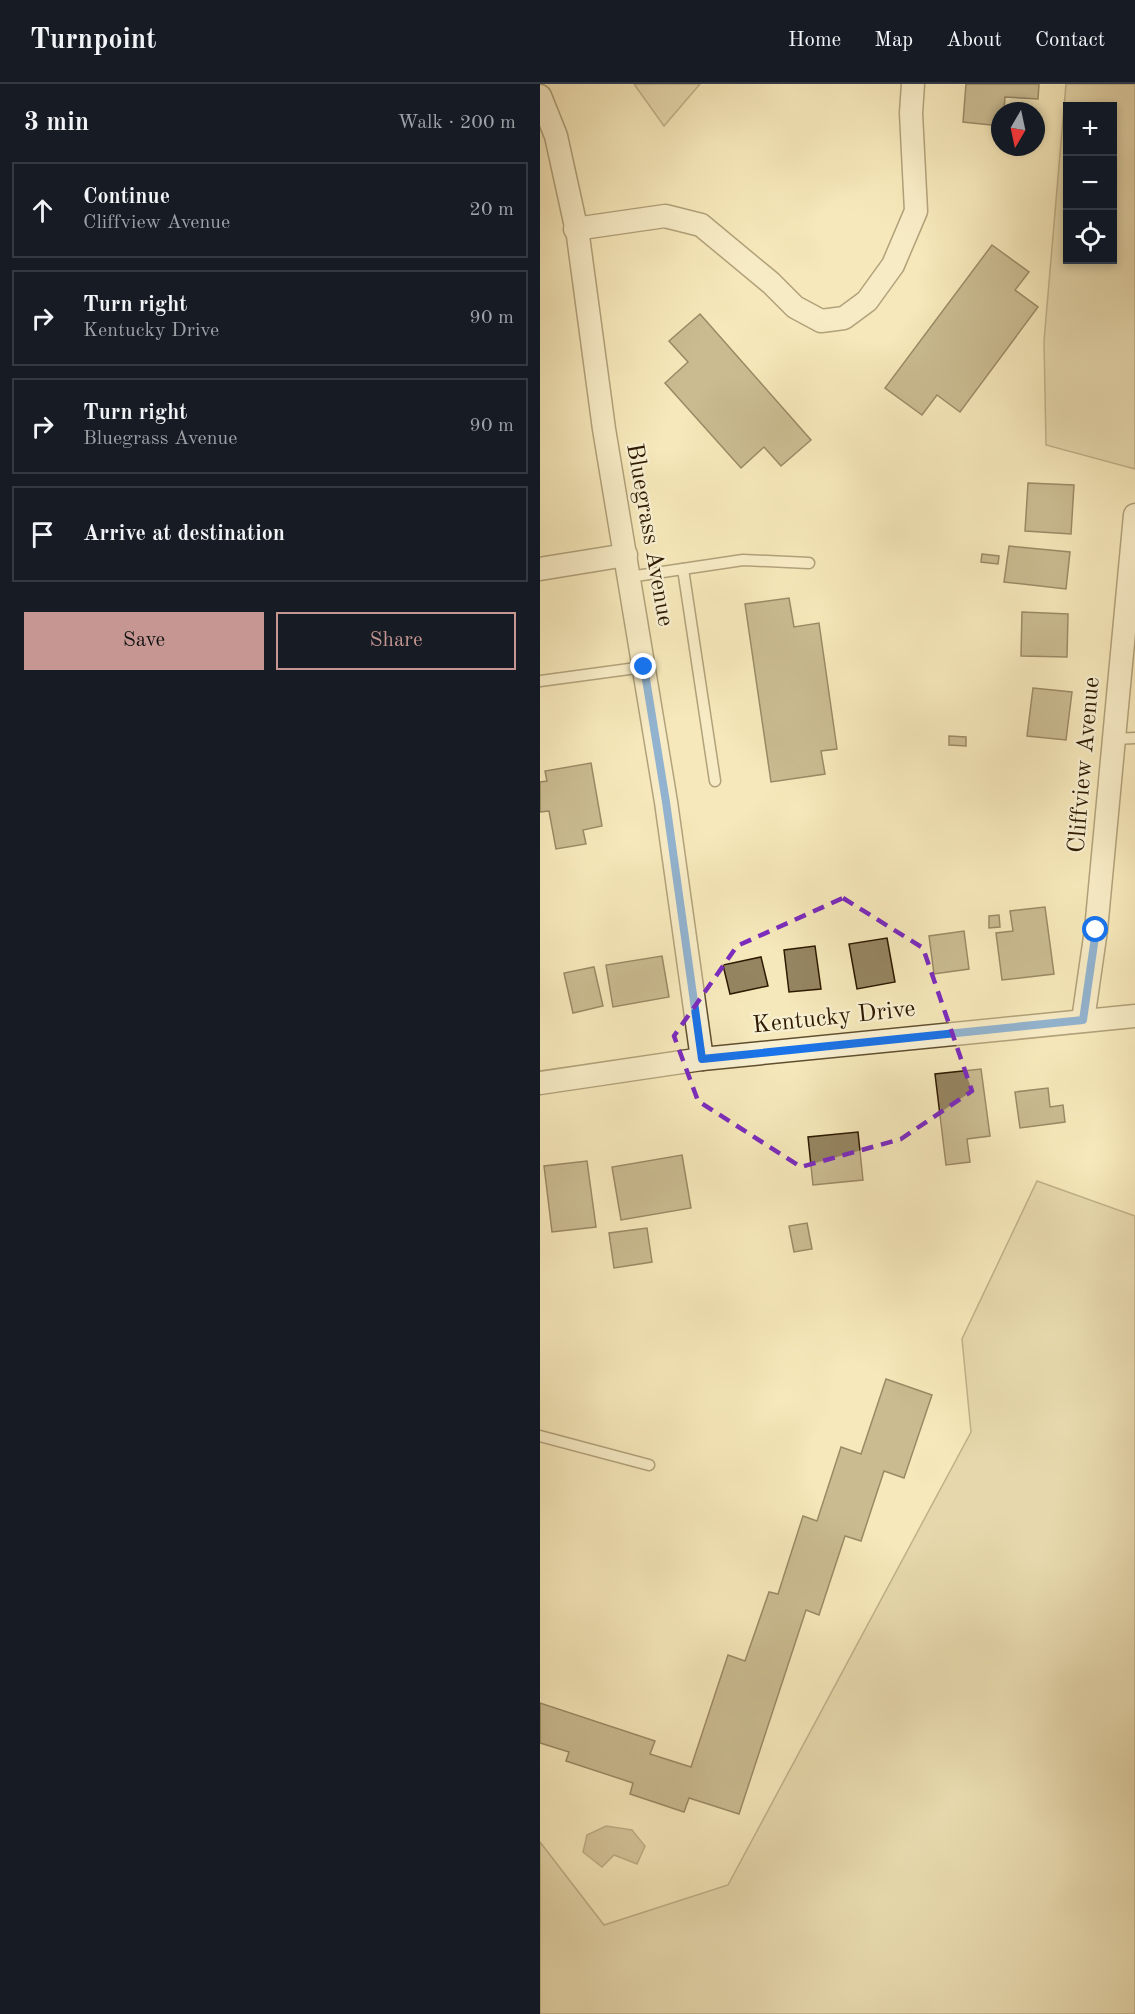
<!DOCTYPE html>
<meta charset="utf-8">
<style>
body{margin:0;font-family:"Old Standard TT",serif;background:#242831;color:#f1f3f6}
.controls{position:absolute;right:18px;top:18px;display:grid;overflow:hidden;border-radius:0px;box-shadow:0 3px 9px #0003}
.controls button{width:54px;height:54px;display:grid;place-items:center;padding:0;border:0;border-bottom:2px solid #363941;background:#171b24;color:#f1f3f6;font:30px sans-serif}
.compass{position:absolute;left:451px;top:18px;width:54px;height:54px;border-radius:50%;background:#171b24;box-shadow:0 3px 9px #0003;rotate:189deg}
.stop{position:absolute;width:18px;height:18px;margin:-14px;border:4px solid #1a73e8;border-radius:50%;background:#fff}
.stop.end{background:#1a73e8;border-color:#fff;box-shadow:0 2px 6px #0008}
.list{margin:0;padding:0;list-style:none}
h2{display:flex;justify-content:space-between;align-items:center;height:78px;margin:0;padding:0 24px;font-size:26px}
h2 small{font-size:20px;font-weight:400;color:#9ea1a6}
.list li{display:grid;grid-template-columns:39px 1fr auto;gap:18px;align-items:center;box-sizing:border-box;height:96px;margin:0 12px 12px;padding:0 12px;border:2px solid #363941;border-radius:0px}
.list b{display:block;font-size:22px;white-space:nowrap}
.list p{margin:0;font-size:20px;white-space:nowrap;color:#9ea1a6}
.list em{font-size:20px;font-style:normal;color:#9ea1a6}
.actions{display:flex;gap:12px;padding:18px 24px}
.actions a{flex:1;padding:14px 0;border:2px solid #c59692;border-radius:0px;text-align:center;font-size:21px;color:#c59692}
.actions .main{background:#c59692;color:#111}
.icon{flex:none;width:33px;height:33px;fill:none;stroke:currentColor;stroke-width:2;stroke-linecap:round;stroke-linejoin:round}
.map{position:relative;flex:none;width:595px;height:1930px;overflow:hidden}
header{display:flex;align-items:center;gap:36px;box-sizing:border-box;height:84px;padding:0 30px;background:#171b24;border-bottom:2px solid #363941}
header strong{font-size:28px}
nav{display:flex;gap:33px;margin-inline-start:auto;font-size:21px}
main{display:flex}
aside{flex:1;background:#171b24}
.map>svg:first-child{display:block}
.green{fill:#d3c59b;stroke:#80704e;stroke-width:1.5;fill-rule:evenodd}
.water{fill:#b1a27b;stroke:#7d6c4a;stroke-width:1.5}
.building{fill:#958561;stroke:#2e1a01;stroke-width:1.5}
.lines{fill:none;stroke-linecap:round;stroke-linejoin:round}
.service-casing{stroke:#604e2f;stroke-width:13}
.minor-casing{stroke:#604e2f;stroke-width:25}
.service{stroke:#f8f0d2;stroke-width:10}
.minor{stroke:#f8f0d2;stroke-width:22}
.route{stroke:#1a73e8;stroke-width:8}
.marked{fill:none;stroke:#7b2cbf;stroke-width:4.5;stroke-dasharray:12 8;stroke-linejoin:round}
.labels{text-anchor:middle;dominant-baseline:central;stroke-width:4.5;stroke-linejoin:round;paint-order:stroke}
.street-label{font-size:24px;fill:#2e1a01;stroke:#f8f0d2}
</style>
<header>
<strong>Turnpoint</strong>
<nav><a>Home</a><a>Map</a><a>About</a><a>Contact</a></nav>
</header>
<main>
<aside>
<h2>3 min<small>Walk · 200 m</small></h2>
<ul class="list">
<li><svg class="icon" aria-label="ahead" viewBox="0 0 24 24"><path d="M12 20V5M6 11l6-6 6 6"/></svg><div><b>Continue</b><p>Cliffview Avenue</p></div><em>20 m</em></li>
<li><svg class="icon" aria-label="right" viewBox="0 0 24 24"><path d="M7 20v-9h11M14 6l5 5-5 5"/></svg><div><b>Turn right</b><p>Kentucky Drive</p></div><em>90 m</em></li>
<li><svg class="icon" aria-label="right" viewBox="0 0 24 24"><path d="M7 20v-9h11M14 6l5 5-5 5"/></svg><div><b>Turn right</b><p>Bluegrass Avenue</p></div><em>90 m</em></li>
<li><svg class="icon" aria-label="arrive" viewBox="0 0 24 24"><path d="M6 21V4h12l-3 4 3 4H6"/></svg><div><b>Arrive at destination</b></div></li>
</ul>
<div class="actions"><a class="main">Save</a><a>Share</a></div>
</aside>
<div class="map">
<svg width="595" height="1930" viewBox="0 0 595 1930">
<rect width="100%" height="100%" fill="#f5e8ba"/>
<filter id="stains"><feTurbulence type="fractalNoise" baseFrequency=".00333" numOctaves="4"/><feColorMatrix values="0 0 0 0 .2 0 0 0 0 .09 0 0 0 0 .02 0 0 0 .5 -.17"/></filter>
<radialGradient id="worn" r=".72"><stop offset=".6" stop-color="#630" stop-opacity="0"/><stop offset="1" stop-color="#630" stop-opacity=".3"/></radialGradient>
<g class="green">
<polygon points="94,0 160,0 124,42"/>
<path d="M526,0H595V385L506,361L504,257ZM572,22V176H528V22Z"/>
<polygon points="497,1097 595,1132 595,1930 0,1930 0,1758 64,1841 188,1801 431,1348 422,1255"/>
</g>
<polygon class="water" points="66,1742 92,1746 105,1762 97,1780 74,1771 62,1783 43,1768 47,1751"/>
<g class="building">
<polygon points="426,0 499,0 498,15 465,13 464,27 460,27 460,42 423,38"/>
<polygon points="452,161 489,188 475,206 498,223 420,328 397,311 382,331 345,304"/>
<polygon points="160,230 271,356 241,382 224,363 201,384 125,299 148,278 129,257"/>
<polygon points="488,399 534,401 531,450 485,447"/>
<polygon points="469,462 530,468 526,505 464,498"/>
<polygon points="442,470 459,472 458,480 441,478"/>
<polygon points="249,514 254,543 279,539 297,665 281,667 285,690 231,698 205,520"/>
<polygon points="482,528 528,530 527,573 481,572"/>
<polygon points="493,604 532,608 526,656 487,652"/>
<polygon points="409,652 426,653 426,662 409,661"/>
<polygon points="51,679 62,742 43,746 46,760 16,765 9,727 0,728 0,698 7,697 5,687"/>
<polygon points="505,823 514,890 462,896 456,849 473,847 470,827"/>
<polygon points="459,831 460,843 449,844 449,832"/>
<polygon points="424,847 429,885 394,890 389,852"/>
<polygon points="347,854 355,898 317,905 309,860"/>
<polygon points="275,862 281,905 249,908 244,866"/>
<polygon points="122,872 129,913 73,923 66,881"/>
<polygon points="221,873 228,902 190,910 183,881"/>
<polygon points="54,883 63,922 33,929 24,889"/>
<polygon points="441,985 450,1052 427,1055 430,1078 406,1081 395,990"/>
<polygon points="508,1004 510,1023 523,1021 525,1038 480,1044 475,1008"/>
<polygon points="318,1048 323,1096 273,1101 268,1053"/>
<polygon points="142,1071 151,1124 81,1136 72,1083"/>
<polygon points="47,1077 56,1143 12,1148 4,1082"/>
<polygon points="267,1139 272,1165 254,1168 249,1142"/>
<polygon points="107,1144 112,1178 74,1184 69,1149"/>
<polygon points="346,1295 392,1311 364,1394 344,1387 321,1457 305,1452 279,1531 266,1526 199,1730 149,1714 144,1728 90,1710 93,1699 26,1677 29,1668 0,1659 0,1619 115,1657 110,1670 151,1683 188,1571 205,1577 229,1508 238,1510 263,1432 277,1437 301,1363 321,1370"/>
</g>
<g class="lines">
<defs>
<g id="service">
<polyline points="143,485 175,697"/>
<polyline points="89,493 203,476 269,479"/>
<polyline points="0,597 104,583"/>
<polyline points="575,655 595,654"/>
<polyline points="0,1352 109,1381"/>
</g>
<g id="minor">
<polyline points="0,12 16,52 38,152 64,345 126,718 162,975"/>
<polyline points="35,145 125,132 161,141 231,199 255,223 281,237 304,234 327,217 353,181 376,127 371,29 373,0"/>
<polyline points="0,485 86,471"/>
<polyline points="543,936 556,846 595,431"/>
<polyline points="0,999 162,975 595,932"/>
</g>
</defs>
<use href="#service" class="service-casing"/>
<use href="#minor" class="minor-casing"/>
<use href="#service" class="service"/>
<use href="#minor" class="minor"/>
</g>
<g class="lines">
<polyline class="route" points="104,583 126,718 162,975 543,936 556,846"/>
</g>
<path d="M0 0H595V1930H0ZM303,814L383,864L432,1007L361,1055L261,1083L158,1017L134,952L197,862Z" fill="#f5e8ba" fill-opacity=".55" fill-rule="evenodd"/>
<path class="marked" d="M303,814L383,864L432,1007L361,1055L261,1083L158,1017L134,952L197,862Z"/>
<g class="labels">
<g class="street-label">
<text transform="translate(109 451) rotate(80)">Bluegrass Avenue</text>
<text transform="translate(545 681) rotate(-85)">Cliffview Avenue</text>
<text transform="translate(294 934) rotate(-6)">Kentucky Drive</text>
</g>
</g>
<rect width="100%" height="100%" filter="url(#stains)"/>
<rect width="100%" height="100%" fill="url(#worn)"/>
</svg>
<div class="controls">
<button>+</button>
<button>−</button>
<button><svg class="icon" aria-label="locate" viewBox="0 0 24 24"><circle cx="12" cy="12" r="6"/><path d="M12 2v4M12 18v4M2 12h4M18 12h4"/></svg></button>
</div>
<svg class="compass" viewBox="-18 -18 36 36"><path d="M0-13l5 13h-10z" fill="#e53935"/><path d="M0 13l5-13h-10z" fill="#9ea1a6"/></svg>
<div class="stop" style="left:556px;top:846px"></div>
<div class="stop end" style="left:104px;top:583px"></div>
</div>
</main>
